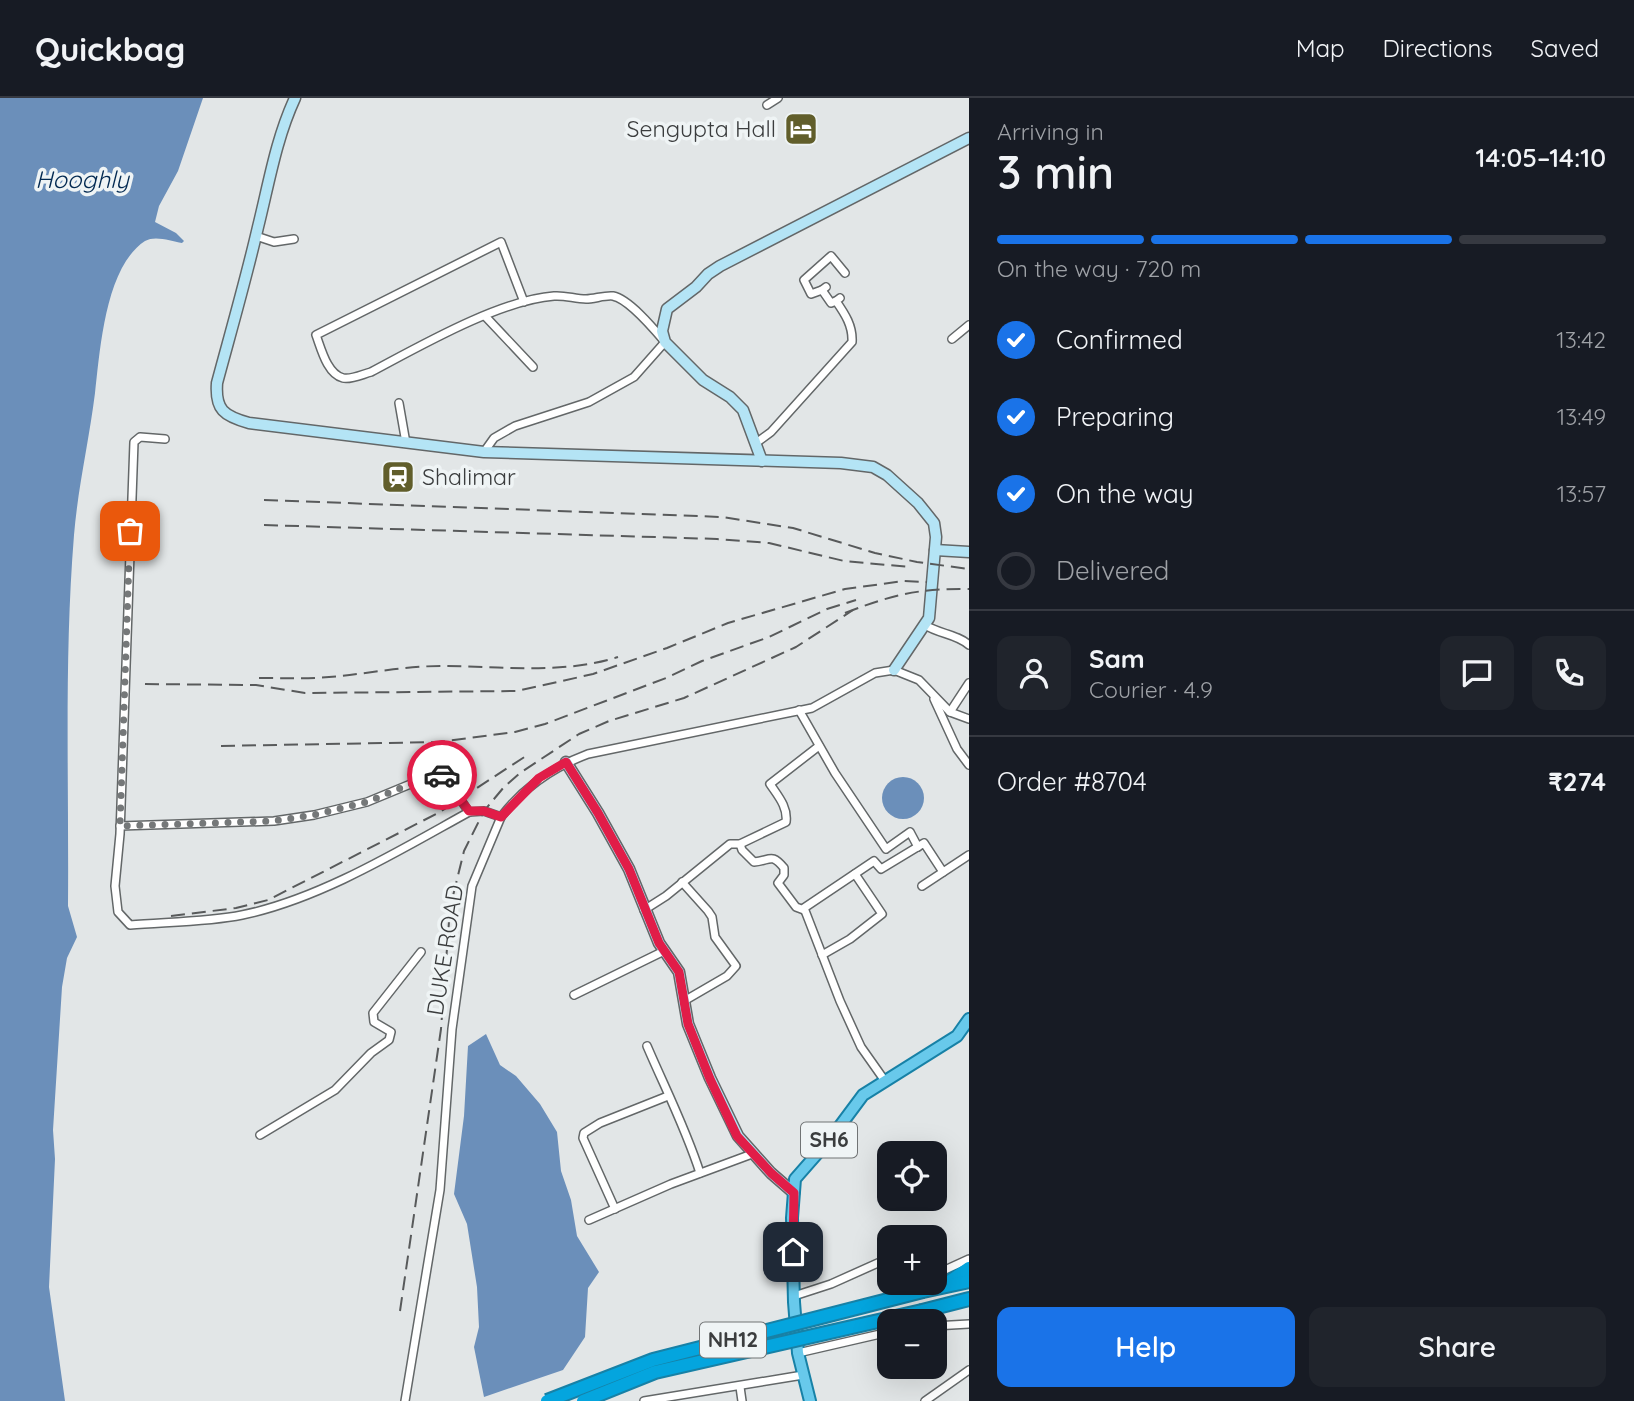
<!DOCTYPE html>
<meta charset="utf-8">
<style>
body{margin:0;font-family:Quicksand,sans-serif;background:#20242c;color:#f1f3f6;height:100vh;display:flex;flex-direction:column;font-size:26px;white-space:nowrap}
*{box-sizing:border-box;margin:0}
p{font-size:23px;color:#9ea1a6}
.icon{flex:none;width:38px;height:38px;fill:none;stroke:currentColor;stroke-width:2;stroke-linecap:round;stroke-linejoin:round}
.map{position:relative;flex:1;overflow:hidden}
.side{display:flex;flex-direction:column;background:#171b24;width:665px}
.side>*{flex:none}
.buttons{position:absolute;left:877px;top:1043px;display:grid;gap:14px}
.buttons a{display:grid;place-items:center;width:70px;height:70px;border-radius:14px;background:#171b24;box-shadow:0 7px 28px #0002;font-size:35px}
.pin{position:absolute;display:grid;place-items:center;width:60px;height:60px;color:#fff;margin:-30px;border-radius:14px;box-shadow:0 4px 10px #0006}
.courier{position:absolute;display:grid;place-items:center;width:70px;height:70px;margin:-35px;border:5px solid #e11d48;border-radius:50%;background:#fff;color:#222;box-shadow:0 2px 9px #0007}
.overview em{font-style:normal;font-weight:600}
.overview div{display:flex;flex-direction:column-reverse}
.overview{display:flex;align-items:center;justify-content:space-between;height:119px;padding:0 28px}
h1{font-size:46px;font-weight:600;line-height:52px}
.bar{display:grid;grid-template-columns:repeat(4,1fr);gap:10px 7px;align-content:center;height:84px;padding:0 28px}
.bar i{height:9px;border-radius:5px;background:#363941}
.bar .active{background:#1a73e8}
.bar p{grid-column:span 4}
.line{display:flex;align-items:center;gap:18px;padding:0 28px;border-top:2px solid #363941}
.line div{flex:1}
.round{display:grid;place-items:center;flex:none;width:74px;height:74px;border-radius:14px;background:#20242c}
ol{padding:0 28px;list-style:none}
li{display:flex;align-items:center;gap:21px;height:77px}
li p{margin-inline-start:auto}
li .icon{padding:7px;border-radius:50%;background:#1a73e8;color:#fff;stroke-width:4}
li:last-child{color:#9ea1a6}
li i{width:38px;height:38px;border:4px solid #363941;border-radius:50%}
.action{display:flex;gap:14px;margin-top:auto;padding:14px 28px}
.action a{flex:1;height:80px;border-radius:14px;background:#1a73e8;color:#fff;font-size:28px;font-weight:600;line-height:80px;text-align:center}
.action a+a{background:#20242c;color:#f1f3f6}
header{display:flex;align-items:center;gap:42px;box-sizing:border-box;height:98px;padding:0 35px;background:#171b24;border-bottom:2px solid #363941}
header strong{font-size:33px}
nav{display:flex;gap:38px;margin-inline-start:auto;font-size:24px}
main{display:flex;flex:1;min-height:0}
.map>svg:first-child{display:block}
.water{fill:#6b8fba}
.lines{fill:none;stroke-linecap:round;stroke-linejoin:round}
.street-casing{stroke:#636768;stroke-width:10}
.secondary-casing{stroke:#636768;stroke-width:13}
.primary-casing{stroke:#1781a6;stroke-width:14}
.highway-casing{stroke:#1781a6;stroke-width:16}
.street{stroke:#fff;stroke-width:7}
.secondary{stroke:#b4e4f5;stroke-width:10}
.primary{stroke:#68c9eb;stroke-width:10}
.highway{stroke:#04a5de;stroke-width:12}
.rail{stroke:#585a5b;stroke-width:2;stroke-dasharray:14 7;stroke-linecap:butt}
.highway-bridge-casing{stroke:#1781a6;stroke-width:16;stroke-linecap:butt}
.highway-bridge{stroke:#04a5de;stroke-width:12}
.done{stroke:#757879;stroke-width:7;stroke-dasharray:0 12.6}
.route{stroke:#e11d48;stroke-width:9}
.labels{text-anchor:middle;stroke-width:7;stroke-linejoin:round;paint-order:stroke}
.shield{fill:#eff4f5;stroke:#717475;stroke-width:2}
.shield-label{font-size:21px;font-weight:bold;fill:#3b3d3e}
.poi-label{font-size:23px;fill:#3b3d3e;stroke:#eff4f5;text-anchor:end}
.street-label{font-size:23px;fill:#3b3d3e;stroke:#eff4f5}
.water-label{font-size:24px;font-style:italic;fill:#022951;stroke:#eff4f5}
</style>
<header>
<strong>Quickbag</strong>
<nav><a>Map</a><a>Directions</a><a>Saved</a></nav>
</header>
<main>
<div class="map">
<svg width="969" height="1303" viewBox="0 0 969 1303">
<rect width="100%" height="100%" fill="#e2e6e7"/>
<g class="water">
<path d="M0,0h203l-25,73 -19,35 -4,16 21,11 8,8 -2,2c-11,-2 -27,-8 -37,-2 -40,26 -45,110 -50,152 -6,48 -17,94 -21,142 -10,123 -5,248 -6,371l9,31 -10,21 -5,29 -9,143 2,29 -6,128 16,114h-65z"/>
<circle cx="903" cy="700" r="21"/>
<path d="M486,936l14,31 16,11 24,28 17,28 4,39 10,29 6,36 22,36 -11,16 -3,49 -22,33 -79,27 -10,-50 5,-20 -2,-40 -10,-63 -13,-30 10,-78 4,-70z"/>
</g>
<g class="lines">
<defs>
<g id="street">
<path d="M767,7l11,-7"/>
<path d="M256,138l18,6 20,-3"/>
<path d="M826,189l-4,3 9,13 5,-2"/>
<path d="M822,192l-11,4 -7,-14 27,-24 14,17"/>
<path d="M485,218l48,51"/>
<path d="M952,241l17,-14"/>
<path d="M399,305l7,40"/>
<path d="M165,341l-25,-2 -6,5 -14,392 -5,52 3,26 12,13c35,-3 78,-3 112,-10 78,-16 158,-65 227,-103l15,-1 17,6"/>
<path d="M756,345l15,-11 81,-90c1,-16 -7,-28 -16,-41l4,-3"/>
<path d="M484,354l10,-14 21,-12 74,-24 45,-25 31,-35c-11,-13 -36,-43 -52,-46 -8,-1 -19,3 -27,3 -11,0 -21,-4 -32,-3 -54,4 -134,50 -183,76 -8,2 -20,8 -28,6 -16,-4 -22,-30 -27,-43l185,-93 23,60"/>
<path d="M925,527c14,9 32,9 44,20"/>
<path d="M934,601l23,50 12,16"/>
<path d="M799,612l36,63 51,76 24,-17 8,15"/>
<path d="M950,614l19,-29"/>
<path d="M120,728l154,-5 40,-6 53,-13 63,-26 13,-2 26,38"/>
<path d="M740,746l2,6 12,12c16,-1 17,-10 30,6v7l-6,8 18,24 8,3"/>
<path d="M682,784l26,29 4,6 3,20 21,29 -9,10 -43,25"/>
<path d="M922,788l47,-31"/>
<path d="M644,812l22,-14 64,-52h10l46,-22c2,-15 -8,-26 -16,-38l49,-38"/>
<path d="M822,857l28,-16 32,-25 -27,-40"/>
<path d="M574,897l90,-44"/>
<path d="M647,948c18,42 39,83 53,127"/>
<path d="M885,983l-24,-34 -21,-46 -36,-93 70,-47 7,8 43,-26 19,29"/>
<path d="M260,1037l75,-45 36,-37 18,-13 2,-8 -17,-10 -1,-9 48,-61"/>
<path d="M615,1111l-32,-71 1,-5 16,-10 68,-27"/>
<path d="M589,1122l82,-36 81,-30"/>
<path d="M934,1177l35,-16"/>
<path d="M794,1198l37,-12 58,-26"/>
<path d="M934,1228l35,-2"/>
<path d="M798,1255l91,-21"/>
<path d="M740,1289l2,14"/>
<path d="M405,1303l35,-211 12,-161 20,-143 29,-69c23,-30 52,-50 87,-63l224,-46 63,-35 19,-3 25,10 31,32 19,7"/>
<path d="M644,1303l159,-26"/>
<path d="M925,1303l44,-31"/>
</g>
<g id="secondary">
<path d="M295,0c-19,41 -26,85 -37,129 -12,52 -27,104 -41,156 -2,27 7,33 32,40l235,29 357,11 32,4 14,8 31,28 16,20 2,14 -7,81 -35,52"/>
<path d="M762,363l-19,-51 -13,-13 -27,-17 -38,-38 -3,-11 5,-22 29,-22 12,-13 12,-8 249,-128"/>
<path d="M935,452l34,2"/>
<path d="M566,664l32,51 31,56 30,74 20,29 9,52 22,54 28,58 33,37 23,20"/>
</g>
<path id="primary" d="M810,1303l-12,-48 -4,-51 -2,-84 3,-39 36,-41 32,-43 94,-59 12,-17"/>
<g id="highway">
<path d="M949,1184l20,-14"/>
<path d="M923,1193l46,-10"/>
<path d="M922,1213l47,-12"/>
</g>
</defs>
<use href="#street" class="street-casing"/>
<use href="#secondary" class="secondary-casing"/>
<use href="#primary" class="primary-casing"/>
<use href="#highway" class="highway-casing"/>
<use href="#street" class="street"/>
<use href="#secondary" class="secondary"/>
<use href="#primary" class="primary"/>
<use href="#highway" class="highway"/>
<g class="rail">
<path d="M264,402l458,17 71,11 82,25 42,9 52,7"/>
<path d="M264,427l453,14 52,4 75,18 66,6"/>
<path d="M845,515c46,-18 75,-25 124,-24"/>
<path d="M259,580c24,0 47,1 70,-1 38,-3 74,-11 112,-11 59,0 120,9 177,-9"/>
<path d="M145,586l111,1 49,8 212,-2 76,-17 74,-26 61,-25 117,-34 59,-8 23,1"/>
<path d="M221,648l218,-4 76,-10 30,-8 121,-46 36,-17 67,-24 58,-28 29,-9"/>
<path d="M171,818l65,-8 32,-8 172,-88 89,-58"/>
<path d="M400,1213l41,-282 9,-121 14,-57 20,-40 20,-24 16,-14 59,-39 30,-13 75,-23 112,-51 57,-37"/>
</g>
<defs>
<g id="highway-bridge">
<path d="M547,1303l106,-41 270,-69"/>
<path d="M583,1303l72,-29 267,-61"/>
</g>
</defs>
<use href="#highway-bridge" class="highway-bridge-casing"/>
<use href="#highway-bridge" class="highway-bridge"/>
</g>
<g class="lines">
<path class="done" d="M130,433l-10,295 154,-5 40,-6 53,-13 63,-26 12,-1"/>
<path class="route" d="M442,677l27,36h15l17,6 38,-39 27,-16 32,51 31,56 30,74 20,29 9,52 22,55 27,57 34,37 23,20 -1,59"/>
</g>
<defs>
<symbol id="hotel-square" viewBox="-11 -11 22 22"><rect x="-9" y="-9" width="18" height="18" rx="4" fill="#615e2b" stroke="#eff4f5"/><path d="M-6-4.5h1.5V1H6V5H4.5V3h-9V5H-6ZM-4 0a1.8 1.8 0 1 1 3.6 0ZM.5 0V-2.5h3Q6-2.5 6 0Z" fill="#fff"/></symbol>
<symbol id="station-square" viewBox="-11 -11 22 22"><rect x="-9" y="-9" width="18" height="18" rx="4" fill="#615e2b" stroke="#eff4f5"/><path d="M-3-6H3Q5-6 5-4V2Q5 4 3 4L4.5 6H3L1.5 4h-3L-3 6H-4.5L-3 4Q-5 4-5 2V-4Q-5-6-3-6ZM-3.5-4v3h7v-3ZM-3.5 1v1.5H-2V1ZM2 1v1.5H3.5V1Z" fill="#fff"/></symbol>
</defs>
<g fill-rule="evenodd">
<use href="#hotel-square" x="782" y="12" width="38" height="38"/>
<use href="#station-square" x="379" y="360" width="38" height="38"/>
</g>
<g class="labels">
<g class="shield">
<rect x="801" y="1024.5" width="56" height="35" rx="5"/>
<rect x="700" y="1224.5" width="66" height="35" rx="5"/>
</g>
<g class="shield-label">
<text x="829" y="1049">SH6</text>
<text x="733" y="1249">NH12</text>
</g>
<g class="poi-label">
<text x="776" y="39">Sengupta Hall</text>
<text x="422" y="387" text-anchor="start">Shalimar</text>
</g>
<g class="street-label">
<text transform="translate(445 852) rotate(-81)" y="8">DUKE ROAD</text>
</g>
<g class="water-label">
<text x="82" y="90">Hooghly</text>
</g>
</g>
</svg>
<div class="buttons">
<a><svg class="icon" aria-label="locate" viewBox="0 0 24 24"><circle cx="12" cy="12" r="6"/><path d="M12 2v4M12 18v4M2 12h4M18 12h4"/></svg></a>
<a>+</a>
<a>−</a>
</div>
<div class="pin" style="left:130px;top:433px;background:#ea580c"><svg class="icon" aria-label="bag" viewBox="0 0 24 24"><path d="M5 8h14l-1 12H6zM9 8a3 3 0 0 1 6 0"/></svg></div>
<div class="pin" style="left:793px;top:1154px;background:#1f2937"><svg class="icon" aria-label="home" viewBox="0 0 24 24"><path d="M3 11l9-7 9 7M6 9v11h12V9"/></svg></div>
<div class="courier" style="left:442px;top:677px"><svg class="icon" aria-label="car" viewBox="0 0 24 24"><path d="M5 17H2v-5l4-1 3-4h7l3 4 3 1v5h-3M9 17h6M6 11h13"/><circle cx="7" cy="17" r="2"/><circle cx="17" cy="17" r="2"/></svg></div>
</div>
<section class="side">
<div class="overview"><div><h1>3 min</h1><p>Arriving in</p></div><em>14:05–14:10</em></div>
<div class="bar"><i class="active"></i><i class="active"></i><i class="active"></i><i></i><p>On the way · 720 m</p></div>
<ol>
<li><svg class="icon" aria-label="check" viewBox="0 0 24 24"><path d="M5 12l5 5 9-10"/></svg>Confirmed<p>13:42</p></li>
<li><svg class="icon" aria-label="check" viewBox="0 0 24 24"><path d="M5 12l5 5 9-10"/></svg>Preparing<p>13:49</p></li>
<li><svg class="icon" aria-label="check" viewBox="0 0 24 24"><path d="M5 12l5 5 9-10"/></svg>On the way<p>13:57</p></li>
<li><i></i>Delivered</li>
</ol>
<div class="line" style="height:126px"><a class="round"><svg class="icon" aria-label="person" viewBox="0 0 24 24"><circle cx="12" cy="8" r="4"/><path d="M4 21q1-7 8-7t8 7"/></svg></a><div><b>Sam</b><p>Courier · 4.9</p></div><a class="round"><svg class="icon" aria-label="chat" viewBox="0 0 24 24"><path d="M4 5h16v11H9l-5 4z"/></svg></a><a class="round"><svg class="icon" aria-label="phone" viewBox="0 0 24 24"><path d="M5 4h4l2 5-3 2q2 4 5 5l2-3 5 2v4C11 20 4 13 5 4z"/></svg></a></div>
<div class="line" style="height:91px"><div>Order #8704</div><b>₹274</b></div>
<div class="action"><a>Help</a><a>Share</a></div>
</section>
</main>
